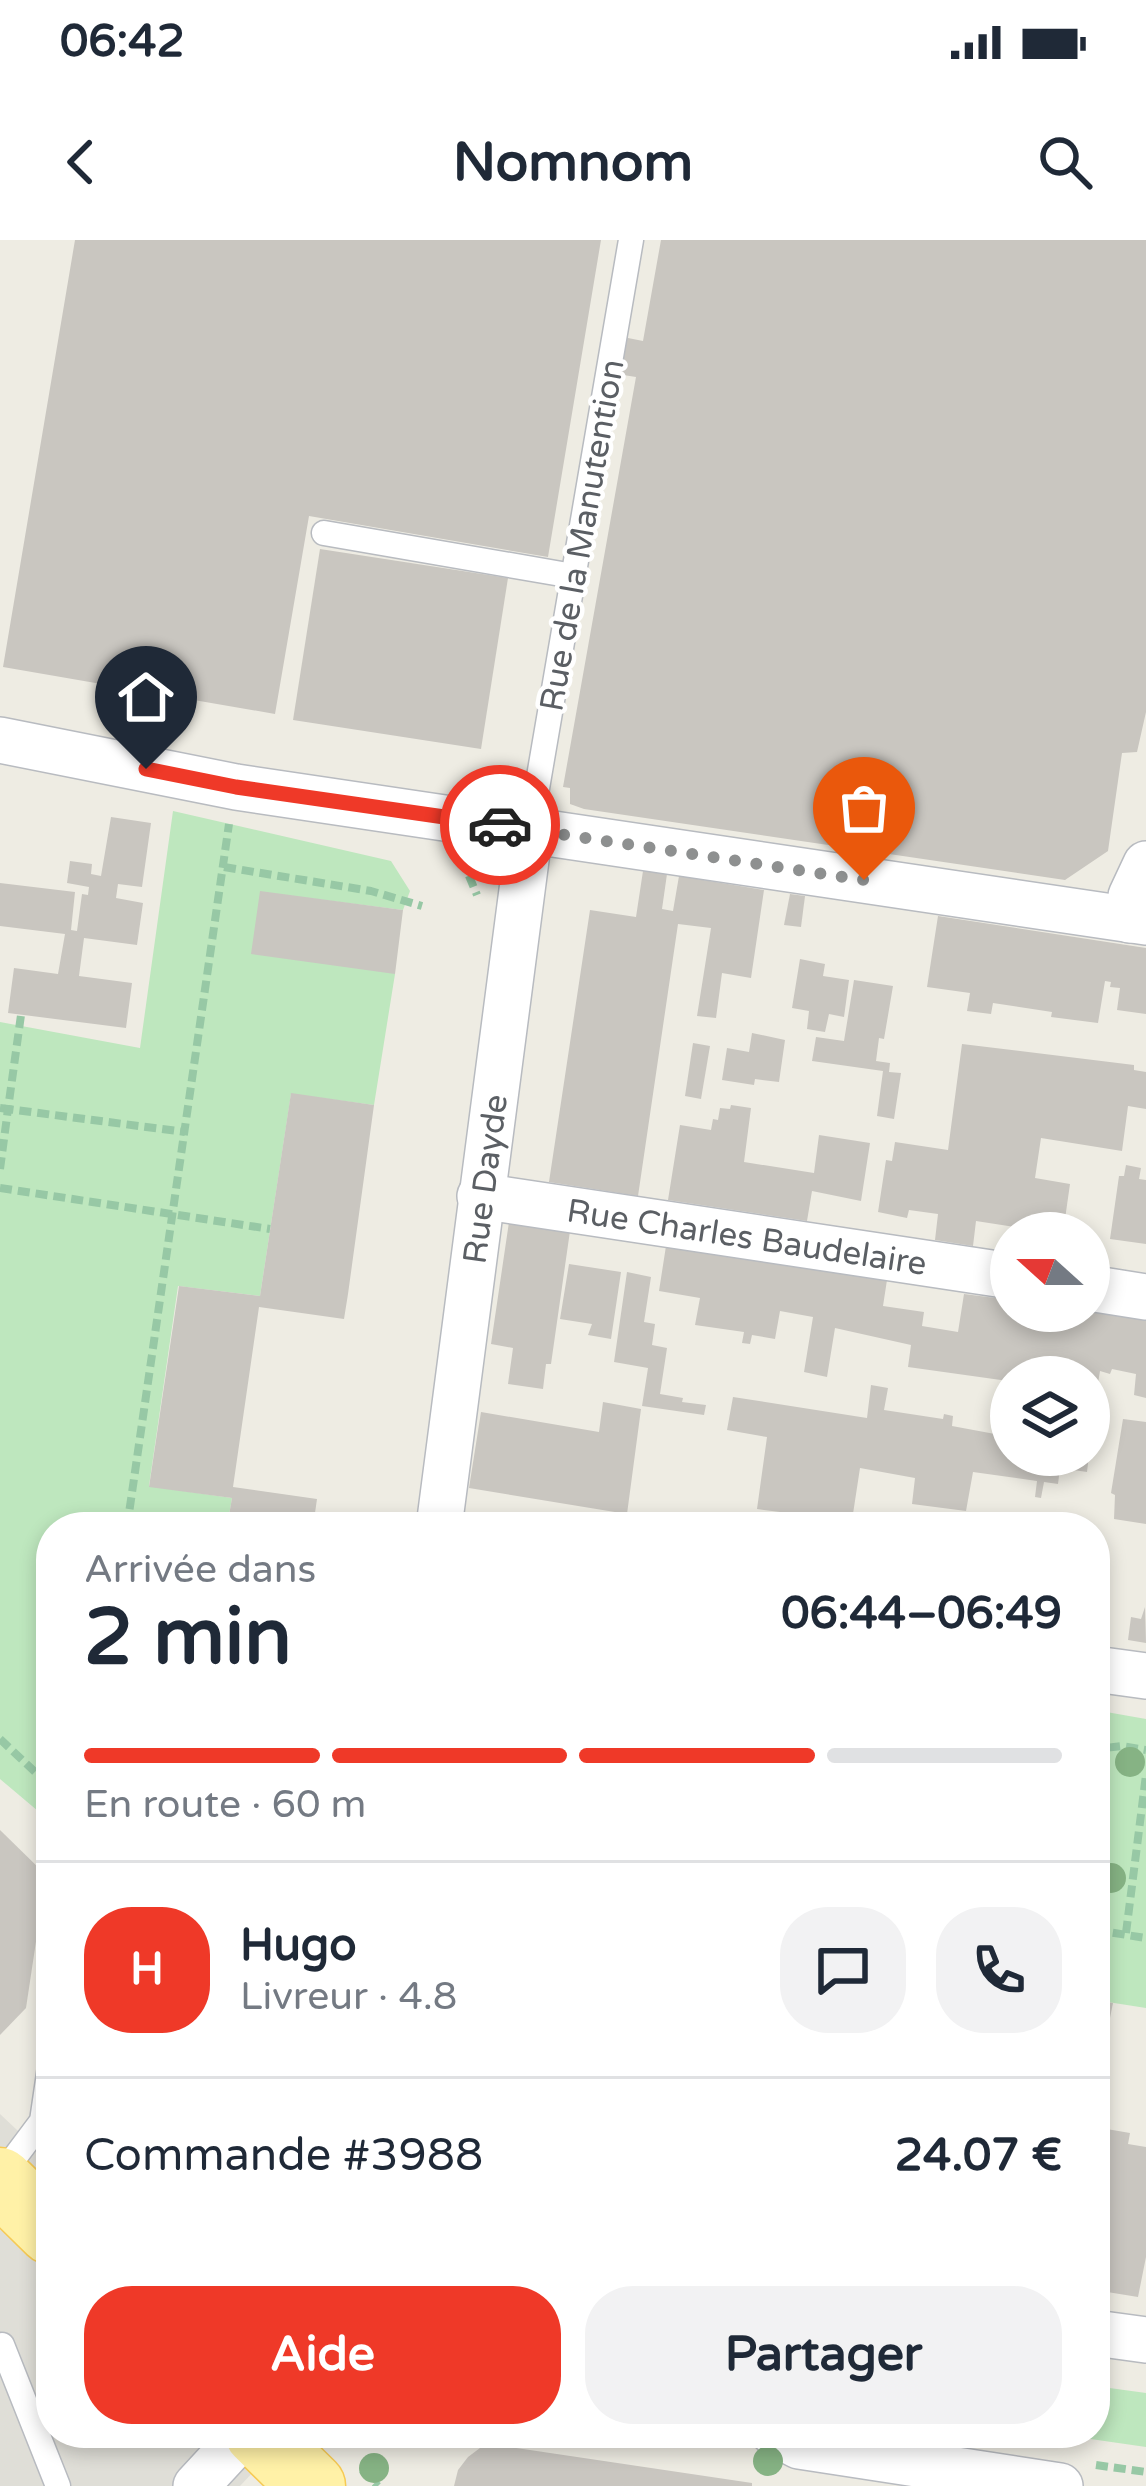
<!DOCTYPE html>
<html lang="fr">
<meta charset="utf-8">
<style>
body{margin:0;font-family:"Varela Round",sans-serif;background:#f2f2f3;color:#1f2937;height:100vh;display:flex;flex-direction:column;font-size:45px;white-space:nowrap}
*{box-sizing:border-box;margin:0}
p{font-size:39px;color:#747a83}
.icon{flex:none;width:66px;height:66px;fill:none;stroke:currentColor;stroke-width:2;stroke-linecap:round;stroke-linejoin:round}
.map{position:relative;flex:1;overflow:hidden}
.panel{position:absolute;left:36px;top:1272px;width:1074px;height:936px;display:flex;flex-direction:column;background:#fff;border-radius:48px;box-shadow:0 6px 18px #0003}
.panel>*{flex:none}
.needle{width:78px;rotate:291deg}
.buttons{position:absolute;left:990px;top:972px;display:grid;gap:24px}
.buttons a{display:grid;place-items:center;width:120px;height:120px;border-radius:50%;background:#fff;box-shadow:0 6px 18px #0003;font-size:60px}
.pin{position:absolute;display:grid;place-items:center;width:102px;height:102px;color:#fff;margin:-123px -51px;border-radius:50% 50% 50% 0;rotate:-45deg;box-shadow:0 0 12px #0007}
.pin .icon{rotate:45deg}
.courier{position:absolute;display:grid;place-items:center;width:120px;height:120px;margin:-60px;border:9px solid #ef3928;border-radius:50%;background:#fff;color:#222;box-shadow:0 3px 15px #0007}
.overview em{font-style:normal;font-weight:700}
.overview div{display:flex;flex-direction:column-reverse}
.overview{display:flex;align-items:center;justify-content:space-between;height:204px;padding:0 48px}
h1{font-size:78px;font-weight:700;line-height:90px}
.bar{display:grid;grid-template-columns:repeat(4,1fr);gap:18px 12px;align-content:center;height:144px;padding:0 48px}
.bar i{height:15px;border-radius:9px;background:#e0e1e3}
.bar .selected{background:#ef3928}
.bar p{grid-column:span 4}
.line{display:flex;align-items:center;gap:30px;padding:0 48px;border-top:3px solid #e0e1e3}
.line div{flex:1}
.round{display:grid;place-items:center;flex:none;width:126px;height:126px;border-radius:48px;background:#f2f2f3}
.primary-button{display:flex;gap:24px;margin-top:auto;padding:24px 48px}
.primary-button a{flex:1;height:138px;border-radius:48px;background:#ef3928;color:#fff;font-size:48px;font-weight:700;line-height:138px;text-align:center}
.primary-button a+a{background:#f2f2f3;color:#1f2937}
.status{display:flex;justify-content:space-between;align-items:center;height:84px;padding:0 60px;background:#fff;direction:ltr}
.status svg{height:33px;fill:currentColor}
header{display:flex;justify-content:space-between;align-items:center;height:156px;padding:0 48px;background:#fff;font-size:54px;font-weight:700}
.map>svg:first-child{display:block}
.industrial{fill:#dfded7}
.green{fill:#bee7be}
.building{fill:#c9c6c0}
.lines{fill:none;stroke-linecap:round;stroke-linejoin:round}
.lane-casing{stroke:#b8bbc0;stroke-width:27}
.street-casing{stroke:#b8bbc0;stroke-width:48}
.primary-casing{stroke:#f6ca54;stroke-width:69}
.path{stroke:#97c8a5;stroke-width:8;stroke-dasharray:12 6;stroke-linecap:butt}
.lane{stroke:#fff;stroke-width:24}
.street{stroke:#fff;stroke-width:45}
.primary{stroke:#fff1a7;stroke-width:66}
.tree{fill:#86b384}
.done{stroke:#8e9090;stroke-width:12;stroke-dasharray:0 21.6}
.route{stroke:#ef3928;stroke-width:15}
.labels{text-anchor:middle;stroke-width:9;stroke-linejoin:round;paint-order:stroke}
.street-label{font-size:33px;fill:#5b5f64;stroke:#fff}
</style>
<div class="status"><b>06:42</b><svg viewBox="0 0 49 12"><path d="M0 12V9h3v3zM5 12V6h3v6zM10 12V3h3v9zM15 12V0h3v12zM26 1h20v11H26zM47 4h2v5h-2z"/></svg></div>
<header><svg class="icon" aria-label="back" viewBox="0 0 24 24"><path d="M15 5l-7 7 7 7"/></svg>Nomnom<svg class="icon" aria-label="search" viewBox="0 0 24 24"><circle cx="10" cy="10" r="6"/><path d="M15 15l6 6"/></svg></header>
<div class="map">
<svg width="1146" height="2246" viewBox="0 0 1146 2246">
<rect width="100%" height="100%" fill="#eeece3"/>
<path class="industrial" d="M0,1874l51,48v271h239l-50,53h-240z"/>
<g class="green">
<path d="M173,571l218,50 19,30 -7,19 -143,-18 135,82 -21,131 -83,-11 -31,202 -82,-10 -29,200 83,12 -5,29h-176v295l-51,-43v-757l140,26z"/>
<path d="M1095,1470l51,9v289l-51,-8z"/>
<path d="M1095,2146l51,7v54l-97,-14h46z"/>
</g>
<g class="building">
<path d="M75,0h526l-53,317 -239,-41 -34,198 -272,-47z"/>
<path d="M661,0h485v472l-9,40 -15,1 -14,98 -43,29 -481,-71 -14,-5v-16l-7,-1 73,-410 -19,-3 6,-37 20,4z"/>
<path d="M320,309l188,29 -27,171 -188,-29z"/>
<path d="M111,577l40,6 -9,64 -24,-3 -2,14 27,5 -6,42 -53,-7 -5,38 53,7 -6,45 -118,-15 6,-45 44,6 7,-40 -65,-8v-43l75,9 -4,38 6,1 5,-37 6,1 1,-8 -22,-4 3,-22 22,3 -1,10 10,2z"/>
<path d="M643,631l24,3 -5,35 11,2 6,-35 85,14 -13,88 -29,-5 -6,45 -19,-2 14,-88 -33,-4 -40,272 -89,-14 41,-272 46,7z"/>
<path d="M260,651l143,19 -8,64 -144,-20z"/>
<path d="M790,654l15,2 -4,31 -17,-2z"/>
<path d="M938,676l208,32v66l-29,-4 3,-22 -10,-1 1,-5 -6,-1 -7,42 -47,-6 1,-5 -59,-9 -2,11 -24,-3 3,-18 -43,-6z"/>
<path d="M800,719l25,5 -2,12 26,4 -5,37 -15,-3 -4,18 -18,-3 2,-18 -17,-3z"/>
<path d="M854,740l39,6 -9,53 -5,-1 -3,23 14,2 -1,9 12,1 -7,46 -17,-3 6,-45 -71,-10 4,-24 28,4z"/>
<path d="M752,793l33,7 -6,42 -24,-3 -1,6 -32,-5 5,-32 22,4z"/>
<path d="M693,803l17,3 -9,53 -16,-3z"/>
<path d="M962,804l172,21v5l12,2v37l-18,-3 -6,45 -81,-13 -6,40 35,6 -7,49h-37l1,-4 -51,-8 -3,25 -38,-6 3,-26 -29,-4 -2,8 -29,-6 8,-52 6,1 3,-19 53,8z"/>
<path d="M291,853l83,12 -26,189 -4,25 -85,-12 -26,180 84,12 -4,28h-86l5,-29 -83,-11 30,-201 81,10z"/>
<path d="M731,865l20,3 -7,54 70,11 5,-38 51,8 -9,58 -49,-10 -5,30 -139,-21 12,-75 31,5 2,-11 5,1 2,-12 10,1z"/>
<path d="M1126,925l15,3 -2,11 7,1v64l-36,-5 9,-63h5z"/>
<path d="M509,982l61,9 -19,133h-5l-3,25 -35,-5 5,-36 -22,-4z"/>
<path d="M666,1006l221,34 -4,26 41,6 -2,14 36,6 6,-38 47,6v11h78l57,9v78l-12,-3 2,-21 -24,-5 -2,5 -10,-3 -2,12 -9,-1v-5l-80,-2 -1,6 -100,-14 3,-22 -76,-17 -8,49 -23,-5 9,-55 -33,-6 -5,28 -23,-4 -2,9 -8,-1 2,-11 -49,-7 5,-27 -41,-7z"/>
<path d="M569,1024l52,8 -10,67 -23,-4 4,-11 -32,-5z"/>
<path d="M627,1032l24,5 -7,45 11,2 -3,21 15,3 -7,46 23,4 -1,4 24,3 -2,10 -62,-9 6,-38 -34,-6z"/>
<path d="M871,1145l17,3 -4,22 59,9 1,-5 9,2 -1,10 59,11v18h78l-2,17 -27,-4 -2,16 -14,-2 -3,16 -6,-1 2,-16 -64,-9 -7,39 -54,-7 3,-26 -55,-10 -9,59h-65l2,-14 -31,-4 10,-72 -40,-7 6,-33 134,21z"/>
<path d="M603,1162l38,7 -14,105 -158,-26 12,-76 118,20z"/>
<path d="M1123,1179l23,3v102l-32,-5 1,-24 -4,-2z"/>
<path d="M1145,1367l1,36 -18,-3 3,-23 10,2z"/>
<path d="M0,1590l46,45 -20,133 -26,27z"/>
<path d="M1095,1760l18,3 -6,30 -12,-2z"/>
<path d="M1095,1887l35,6 -2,11 18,3v110l-8,40 -43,-7z"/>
<path d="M496,2205l256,38v3h-298l4,-16 10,-13 12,-9z"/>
</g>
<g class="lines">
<defs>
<g id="lane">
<path d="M324,293l249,43"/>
<path d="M530,589l101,-589"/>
<path d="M0,1937l42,-56 9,-61"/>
<path d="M2,2105l56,141"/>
</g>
<g id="street">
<path d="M0,500l236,47 910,135"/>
<path d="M1130,680l1,-24 15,-32"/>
<path id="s1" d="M480,956l531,80"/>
<path d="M1089,1048l57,9"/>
<path id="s2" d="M439,1287l91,-698"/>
<path d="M1095,1429l51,7"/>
<path d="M1095,2093l51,7"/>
<path d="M774,2193l25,13 261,40"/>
<path d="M196,2246l49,-53"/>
</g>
<g id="primary">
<path d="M0,1941l51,50"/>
<path d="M258,2193l54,53"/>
</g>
</defs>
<use href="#lane" class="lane-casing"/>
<use href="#street" class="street-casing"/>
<use href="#primary" class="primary-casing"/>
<g class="path">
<path d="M462,619l15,36"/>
<path d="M224,627l147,24 51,15"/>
<path d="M0,868l8,1 13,-94"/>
<path d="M0,929l8,-60 177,23"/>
<path d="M0,948l270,41"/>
<path d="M127,1287l102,-703"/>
<path d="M1095,1497l10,11 17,-2 24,4"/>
<path d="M0,1499l51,48"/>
<path d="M1095,1690l51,8"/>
<path d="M1126,1693l20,-158"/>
<path d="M699,2193l36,5"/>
<path d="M1096,2225l50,7"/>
<path d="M362,2230l16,16"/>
</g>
<use href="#lane" class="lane"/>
<use href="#street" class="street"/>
<use href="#primary" class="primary"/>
</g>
<g class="tree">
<circle cx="1130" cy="1522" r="15"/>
<circle cx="1111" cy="1638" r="15"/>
<circle cx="768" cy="2221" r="15"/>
<circle cx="374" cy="2228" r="15"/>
</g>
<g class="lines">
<path class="done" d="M500,585l364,55"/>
<path class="route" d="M146,529l90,18 264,38"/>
</g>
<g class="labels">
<g class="street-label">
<text transform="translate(581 295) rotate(-80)" y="12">Rue de la Manutention</text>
<text dy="12" stroke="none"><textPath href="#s2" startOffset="351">Rue Dayde</textPath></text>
<text dy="12" stroke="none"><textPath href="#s1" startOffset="270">Rue Charles Baudelaire</textPath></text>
</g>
</g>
</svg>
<div class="buttons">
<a><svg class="needle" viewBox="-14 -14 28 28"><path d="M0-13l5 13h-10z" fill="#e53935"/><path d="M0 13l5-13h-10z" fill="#747a83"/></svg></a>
<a><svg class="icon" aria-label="layers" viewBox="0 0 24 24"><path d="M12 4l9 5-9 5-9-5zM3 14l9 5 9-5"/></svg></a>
</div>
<div class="pin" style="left:864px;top:640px;background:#ea580c"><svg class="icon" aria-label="bag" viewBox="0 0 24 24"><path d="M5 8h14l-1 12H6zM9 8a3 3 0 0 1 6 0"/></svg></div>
<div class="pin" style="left:146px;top:529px;background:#1f2937"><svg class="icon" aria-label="home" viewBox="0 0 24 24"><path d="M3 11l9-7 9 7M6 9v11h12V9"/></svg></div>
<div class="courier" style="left:500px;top:585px"><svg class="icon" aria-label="car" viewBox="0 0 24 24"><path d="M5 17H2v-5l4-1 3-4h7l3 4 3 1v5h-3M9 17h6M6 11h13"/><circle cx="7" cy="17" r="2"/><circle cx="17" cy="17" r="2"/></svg></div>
<section class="panel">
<div class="overview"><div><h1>2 min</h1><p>Arrivée dans</p></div><em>06:44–06:49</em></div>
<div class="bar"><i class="selected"></i><i class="selected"></i><i class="selected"></i><i></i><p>En route · 60 m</p></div>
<div class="line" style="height:216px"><b class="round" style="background:#ef3928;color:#fff">H</b><div><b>Hugo</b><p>Livreur · 4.8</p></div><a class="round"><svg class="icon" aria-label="chat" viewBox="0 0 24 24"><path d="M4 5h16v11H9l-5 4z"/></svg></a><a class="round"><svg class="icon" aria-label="phone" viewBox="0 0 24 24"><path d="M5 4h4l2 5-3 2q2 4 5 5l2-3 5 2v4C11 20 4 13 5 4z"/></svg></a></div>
<div class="line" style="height:156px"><div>Commande #3988</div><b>24.07 €</b></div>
<div class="primary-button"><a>Aide</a><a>Partager</a></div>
</section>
</div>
